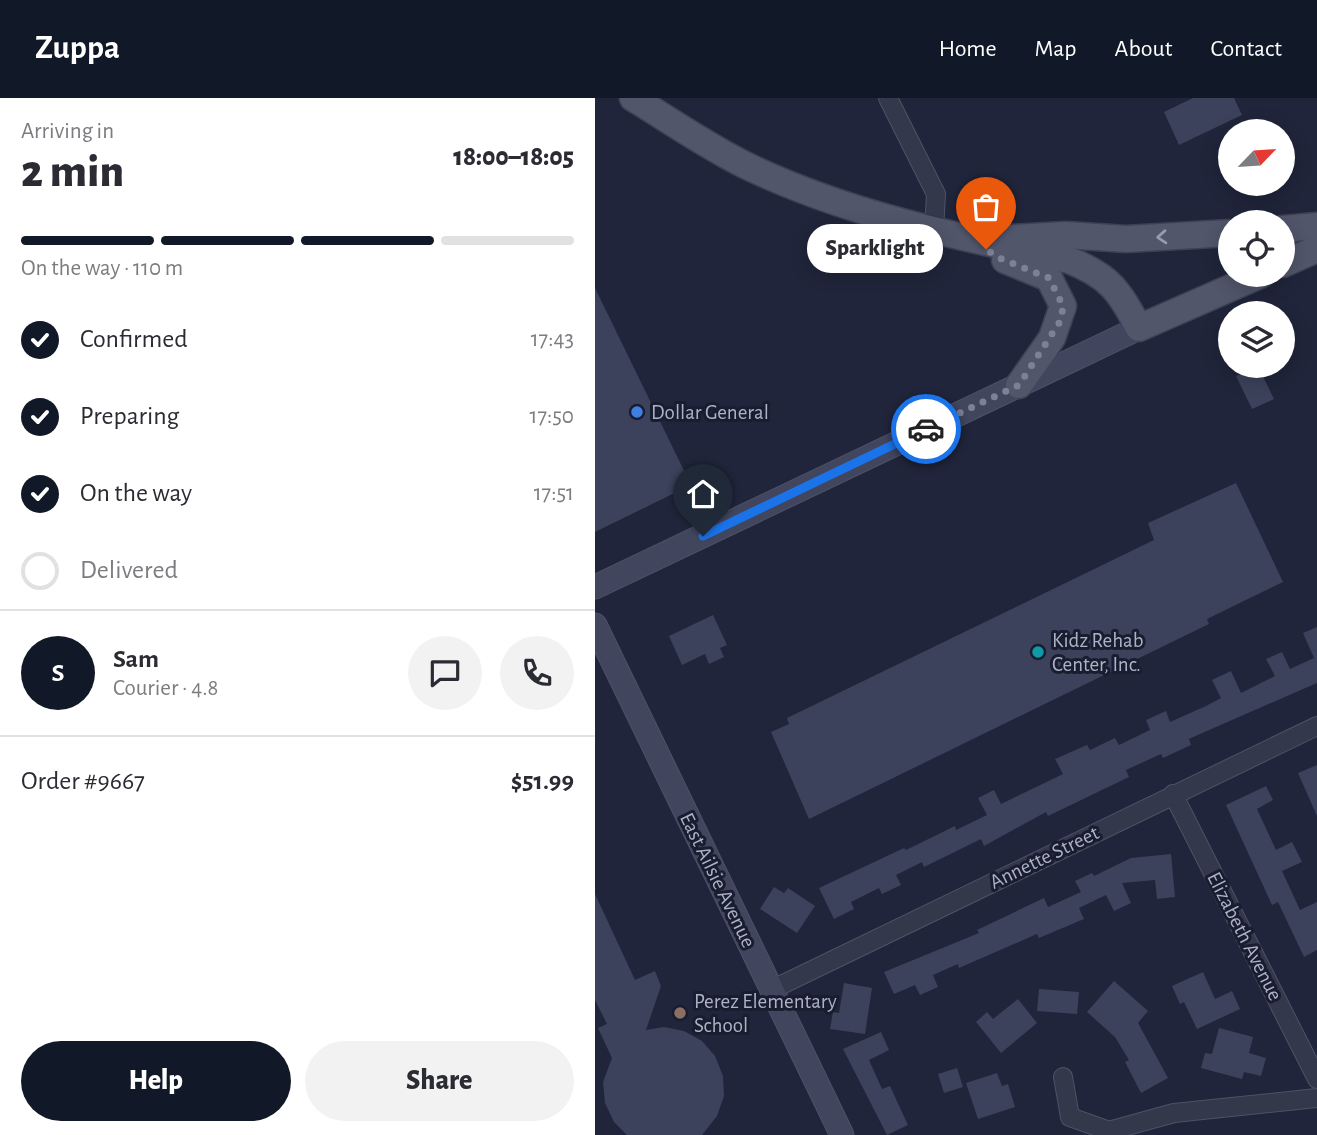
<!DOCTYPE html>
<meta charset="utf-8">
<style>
body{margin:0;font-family:"Alegreya Sans",sans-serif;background:#f2f2f3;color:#2b2b33;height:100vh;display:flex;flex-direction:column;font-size:26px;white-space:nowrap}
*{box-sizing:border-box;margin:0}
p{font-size:23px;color:#7c7c81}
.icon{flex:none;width:38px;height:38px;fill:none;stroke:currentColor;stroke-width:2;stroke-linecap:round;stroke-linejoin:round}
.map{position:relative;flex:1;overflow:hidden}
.drawer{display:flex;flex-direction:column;background:#fff;width:595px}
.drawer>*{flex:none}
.needle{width:46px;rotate:65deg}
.buttons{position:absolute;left:623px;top:21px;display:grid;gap:14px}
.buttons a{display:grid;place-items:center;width:77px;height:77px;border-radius:50%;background:#fff;box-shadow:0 4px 18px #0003;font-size:35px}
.pin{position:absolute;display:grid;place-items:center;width:60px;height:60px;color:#fff;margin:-72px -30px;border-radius:50% 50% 50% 0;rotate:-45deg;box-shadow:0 0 7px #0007}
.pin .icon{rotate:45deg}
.courier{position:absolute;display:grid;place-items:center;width:70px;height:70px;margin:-35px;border:5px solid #1a73e8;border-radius:50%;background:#fff;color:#222;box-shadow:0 2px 9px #0007}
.bubble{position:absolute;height:49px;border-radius:24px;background:#fff;box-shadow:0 4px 18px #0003;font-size:23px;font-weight:800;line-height:49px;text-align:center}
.overview em{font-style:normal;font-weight:800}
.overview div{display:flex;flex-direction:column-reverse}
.overview{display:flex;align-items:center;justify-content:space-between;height:119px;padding:0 21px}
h1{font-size:46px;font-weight:800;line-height:52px}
.bar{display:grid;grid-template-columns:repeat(4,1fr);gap:10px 7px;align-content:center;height:84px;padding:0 21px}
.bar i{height:9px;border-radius:5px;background:#e1e1e2}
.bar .selected{background:#111827}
.bar p{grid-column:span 4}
.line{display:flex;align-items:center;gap:18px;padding:0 21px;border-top:2px solid #e1e1e2}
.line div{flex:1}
.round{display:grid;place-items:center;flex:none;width:74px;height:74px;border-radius:37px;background:#f2f2f3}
ol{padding:0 21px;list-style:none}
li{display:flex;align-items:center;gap:21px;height:77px}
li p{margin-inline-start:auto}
li .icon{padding:7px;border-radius:50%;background:#111827;color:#fff;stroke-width:4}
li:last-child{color:#7c7c81}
li i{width:38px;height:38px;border:4px solid #e1e1e2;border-radius:50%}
.action{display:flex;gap:14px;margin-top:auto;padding:14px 21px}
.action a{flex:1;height:80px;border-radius:42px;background:#111827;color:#fff;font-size:28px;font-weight:800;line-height:80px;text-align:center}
.action a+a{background:#f2f2f3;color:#2b2b33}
header{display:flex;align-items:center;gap:42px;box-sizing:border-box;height:98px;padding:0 35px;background:#111827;color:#fff}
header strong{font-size:33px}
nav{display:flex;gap:38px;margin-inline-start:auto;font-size:24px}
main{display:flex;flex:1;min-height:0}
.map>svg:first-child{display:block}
.building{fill:#3c425b}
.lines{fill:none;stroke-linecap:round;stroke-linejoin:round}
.street-casing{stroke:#4e5266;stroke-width:20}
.secondary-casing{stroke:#4e5266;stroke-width:25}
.primary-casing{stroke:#3d4154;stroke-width:29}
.street{stroke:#34384b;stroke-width:18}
.secondary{stroke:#41455e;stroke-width:23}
.primary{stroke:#51566b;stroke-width:26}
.oneway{stroke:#979bb0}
.done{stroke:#7c8196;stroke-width:7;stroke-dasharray:0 12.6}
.route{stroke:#1a73e8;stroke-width:9}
.shop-dot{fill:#3f7fe0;stroke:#191d30;stroke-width:2.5}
.culture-dot{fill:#0f9aa8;stroke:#191d30;stroke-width:2.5}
.education-dot{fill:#8d6e63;stroke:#191d30;stroke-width:2.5}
.labels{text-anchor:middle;stroke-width:6;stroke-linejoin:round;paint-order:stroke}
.poi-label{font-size:21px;fill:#aeb2c7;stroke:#191d30;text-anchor:start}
.street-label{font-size:21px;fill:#aeb2c7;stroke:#191d30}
</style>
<header>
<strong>Zuppa</strong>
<nav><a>Home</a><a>Map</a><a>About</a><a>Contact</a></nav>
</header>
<main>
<section class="drawer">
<div class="overview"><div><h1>2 min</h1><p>Arriving in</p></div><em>18:00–18:05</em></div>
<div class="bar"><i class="selected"></i><i class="selected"></i><i class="selected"></i><i></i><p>On the way · 110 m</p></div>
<ol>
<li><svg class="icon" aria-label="check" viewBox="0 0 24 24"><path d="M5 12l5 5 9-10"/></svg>Confirmed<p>17:43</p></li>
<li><svg class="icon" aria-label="check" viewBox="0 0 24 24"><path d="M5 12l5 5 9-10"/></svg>Preparing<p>17:50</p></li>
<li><svg class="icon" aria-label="check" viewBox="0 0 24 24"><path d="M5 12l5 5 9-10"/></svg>On the way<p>17:51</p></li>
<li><i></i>Delivered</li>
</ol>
<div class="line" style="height:126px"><b class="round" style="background:#111827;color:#fff">S</b><div><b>Sam</b><p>Courier · 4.8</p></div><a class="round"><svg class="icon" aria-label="chat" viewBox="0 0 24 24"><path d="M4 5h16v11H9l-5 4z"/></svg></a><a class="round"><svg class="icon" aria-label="phone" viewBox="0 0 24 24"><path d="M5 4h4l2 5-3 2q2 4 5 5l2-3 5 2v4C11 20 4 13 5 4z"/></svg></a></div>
<div class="line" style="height:91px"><div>Order #9667</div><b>$51.99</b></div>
<div class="action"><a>Help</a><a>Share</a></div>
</section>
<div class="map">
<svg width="722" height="1037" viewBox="0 0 722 1037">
<rect width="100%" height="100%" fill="#20253b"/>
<g class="building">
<path d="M598,0h41l8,17 -63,30 -15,-33z"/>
<path d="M0,190l96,197 -96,47z"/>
<path d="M663,268l16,33 -22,10 -16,-33z"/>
<path d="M641,385l47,99 -76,37 2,5 -400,195 -38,-87 18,-8 -2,-6 367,-178 -6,-17z"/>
<path d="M118,517l14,30 -7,3 4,9 -15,7 -4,-10 -23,11 -13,-29z"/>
<path d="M722,529v56l-117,51 -11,5 2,6 -28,13 -2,-4 -35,16 3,7 -81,39 -2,-4 -62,34 -3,-7 -57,28 -2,-5 -26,13 5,10 -19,9 -3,-6 -28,14 3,7 -20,10 -15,-31 85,-40 2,2 49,-24 1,4 31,-15 -9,-17 16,-8 7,14 62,-30 -8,-15 32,-14 3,5 25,-12 4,7 31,-15 -4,-10 20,-9 4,11 36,-16 15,-8 -9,-18 19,-9 10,22 34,-17 -9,-17 16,-7 8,17 24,-11 -11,-25z"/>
<path d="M722,667v51l-19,-43z"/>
<path d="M671,688l7,14 -16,9 19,41 16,-8 10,20 -20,9 18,39 17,-8v48l-13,7 -26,-55 -6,3 -46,-100z"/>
<path d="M576,756l4,43 -18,2 -2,-19 -33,3 9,20 -17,8 -8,-16 -27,13 5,11 -45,19 -2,-4 -78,34 -1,-4 -25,11 5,12 -18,8 -5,-10 -21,9 -10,-22 95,-39 -2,-3 67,-32 4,9 33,-15 -6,-11 17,-8 2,3 37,-18z"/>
<path d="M179,789l10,6 4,-5 27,18 -18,27 -37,-24z"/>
<path d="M0,796l40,86 20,-9 6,15 -15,44 18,-3 20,4 18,10 13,15 8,20 1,20 -7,20 -15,19h-75l-13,-13 -9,-19 -2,-21 9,-24 -14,-30 9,-4 -12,-24z"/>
<path d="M608,874l12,27 17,-8 8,18 -43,20 -13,-27 -4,2 -8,-18z"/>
<path d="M519,883l34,30 -10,12 30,55 -27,15 -16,-31 4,-2 -14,-23 -28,-25z"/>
<path d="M249,885l28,5 -7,46 -35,-5 3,-17 6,1z"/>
<path d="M444,891l40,3 -2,22 -40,-3z"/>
<path d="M423,901l19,24 -36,30 -25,-31 11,-10 6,7z"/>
<path d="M624,930l34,9 -4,16 17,5 -5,18 -17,-4 -2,7 -41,-11 4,-15 7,1z"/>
<path d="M286,934l8,18 -20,10 13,29 8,-3 18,39 -21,10 -44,-86z"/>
<path d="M362,970l6,19 -19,6 -6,-19z"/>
<path d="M402,975l5,13 6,-2 7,23 -37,12 -12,-36z"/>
</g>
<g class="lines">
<defs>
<g id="street">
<path d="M293,0l48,96 -2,36"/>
<path d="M578,696l144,285"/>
<path d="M176,892l546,-264"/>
<path d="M468,979l7,40 39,14 65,-18 143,-15"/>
</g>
<g id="secondary">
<path d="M0,489l544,-259"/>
<path d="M0,527l247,510"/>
</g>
<g id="primary">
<path d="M38,0c36,22 72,47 110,66 102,50 215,73 326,96 42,17 49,30 70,68l121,-53"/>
<path d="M688,131l34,-3"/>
<path d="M416,140l55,-3 60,4 104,-6"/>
<path d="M410,162l44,18 14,28 -11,32 -33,47"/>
<path d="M688,166l34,-15"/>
</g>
</defs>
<use href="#street" class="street-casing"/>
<use href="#secondary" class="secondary-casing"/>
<use href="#primary" class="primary-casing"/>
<use href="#street" class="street"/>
<use href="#secondary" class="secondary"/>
<use href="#primary" class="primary"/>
</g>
<defs><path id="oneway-chevron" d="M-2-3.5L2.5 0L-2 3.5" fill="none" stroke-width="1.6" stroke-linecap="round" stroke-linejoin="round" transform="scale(1.75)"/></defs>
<use class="oneway" href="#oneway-chevron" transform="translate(567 139) rotate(176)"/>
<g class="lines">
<path class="done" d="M331,331l93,-44 42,-65 2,-14 -14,-28 -52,-21 -11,-8"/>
<path class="route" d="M108,438l223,-107"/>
</g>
<circle class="shop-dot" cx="42" cy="314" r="7"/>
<circle class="culture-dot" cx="443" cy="554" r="7"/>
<circle class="education-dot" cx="85" cy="915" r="7"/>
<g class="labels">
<g class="poi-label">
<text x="56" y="321">Dollar General</text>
<text x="457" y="549">Kidz Rehab<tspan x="457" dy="24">Center, Inc.</tspan></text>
<text x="99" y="910">Perez Elementary<tspan x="99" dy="24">School</tspan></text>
</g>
<g class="street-label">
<text transform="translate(449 759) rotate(-26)" y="7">Annette Street</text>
<text transform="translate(123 782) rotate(64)" y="7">East Ailsie Avenue</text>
<text transform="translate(650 838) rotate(63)" y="7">Elizabeth Avenue</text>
</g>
</g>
</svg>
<div class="buttons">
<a><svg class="needle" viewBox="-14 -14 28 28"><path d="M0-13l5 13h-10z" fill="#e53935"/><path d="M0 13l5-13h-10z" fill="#7c7c81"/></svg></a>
<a><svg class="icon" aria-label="locate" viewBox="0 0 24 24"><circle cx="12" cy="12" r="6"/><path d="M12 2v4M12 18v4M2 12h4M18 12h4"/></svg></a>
<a><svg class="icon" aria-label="layers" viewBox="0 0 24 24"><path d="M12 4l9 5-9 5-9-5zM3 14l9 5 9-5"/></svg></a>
</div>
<div class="pin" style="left:391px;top:151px;background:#ea580c"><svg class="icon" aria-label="bag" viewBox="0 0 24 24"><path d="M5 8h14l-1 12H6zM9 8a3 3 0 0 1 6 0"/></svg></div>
<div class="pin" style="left:108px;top:438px;background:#1f2937"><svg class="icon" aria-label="home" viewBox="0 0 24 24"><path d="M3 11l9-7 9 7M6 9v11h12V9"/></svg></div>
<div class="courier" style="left:331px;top:331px"><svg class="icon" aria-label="car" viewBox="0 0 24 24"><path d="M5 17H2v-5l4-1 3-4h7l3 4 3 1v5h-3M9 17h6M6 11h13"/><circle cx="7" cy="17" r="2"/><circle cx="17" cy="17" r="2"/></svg></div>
<div class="bubble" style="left:212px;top:126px;width:136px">Sparklight</div>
</div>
</main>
